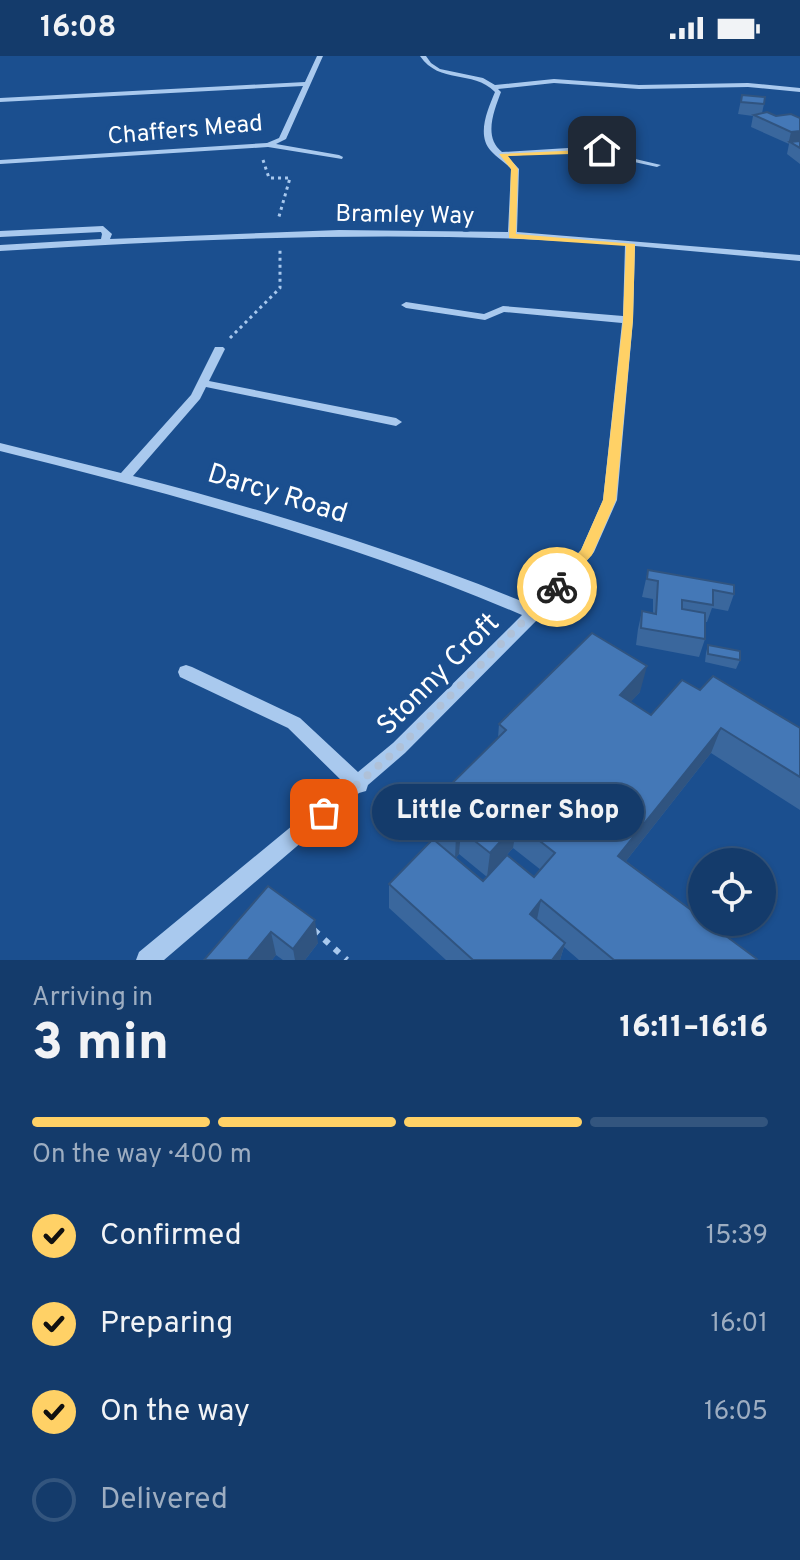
<!DOCTYPE html>
<meta charset="utf-8">
<style>
body{margin:0;font-family:Overpass,sans-serif;background:#1d4271;color:#f1f3f6;height:100vh;display:flex;flex-direction:column;font-size:30px;white-space:nowrap}
*{box-sizing:border-box;margin:0}
p{font-size:26px;color:#9dadc1}
.icon{flex:none;width:44px;height:44px;fill:none;stroke:currentColor;stroke-width:2;stroke-linecap:round;stroke-linejoin:round}
.map{position:relative;height:904px;overflow:hidden}
.sheet{display:flex;flex-direction:column;background:#143b6b;flex:1}
.sheet>*{flex:none}
.buttons{position:absolute;left:688px;top:792px;display:grid;gap:16px}
.buttons a{display:grid;place-items:center;width:88px;height:88px;border-radius:50%;background:#143b6b;box-shadow:0 2px 6px #0004,0 0 0 2px #33557e;font-size:40px}
.pin{position:absolute;display:grid;place-items:center;width:68px;height:68px;color:#fff;margin:-34px;border-radius:16px;box-shadow:0 4px 12px #0006}
.courier{position:absolute;display:grid;place-items:center;width:80px;height:80px;margin:-40px;border:6px solid #ffd166;border-radius:50%;background:#fff;color:#222;box-shadow:0 2px 10px #0007}
.bubble{position:absolute;height:56px;border-radius:28px;background:#143b6b;box-shadow:0 2px 6px #0004,0 0 0 2px #33557e;font-size:26px;font-weight:800;line-height:56px;text-align:center}
.summary em{font-style:normal;font-weight:800}
.summary div{display:flex;flex-direction:column-reverse}
.summary{display:flex;align-items:center;justify-content:space-between;height:136px;padding:0 32px}
h1{font-size:52px;font-weight:800;line-height:60px}
.bar{display:grid;grid-template-columns:repeat(4,1fr);gap:12px 8px;align-content:center;height:96px;padding:0 32px}
.bar i{height:10px;border-radius:6px;background:#33557e}
.bar .on{background:#ffd166}
.bar p{grid-column:span 4}
ol{padding:0 32px;list-style:none}
li{display:flex;align-items:center;gap:24px;height:88px}
li p{margin-inline-start:auto}
li .icon{padding:8px;border-radius:50%;background:#ffd166;color:#111;stroke-width:4}
li:last-child{color:#9dadc1}
li i{width:44px;height:44px;border:4px solid #33557e;border-radius:50%}
.status{display:flex;justify-content:space-between;align-items:center;height:56px;padding:0 40px;background:#143b6b;direction:ltr}
.status svg{height:22px;fill:currentColor}
.map>svg:first-child{display:block}
.lines{fill:none;stroke-linecap:round;stroke-linejoin:round}
.path-far1{stroke:#a9c9ee;stroke-width:3;stroke-dasharray:3 4;stroke-linecap:butt}
.path{stroke:#a9c9ee;stroke-width:6;stroke-dasharray:6 8;stroke-linecap:butt}
.minor{fill:#a9c9ee;fill-rule:evenodd}
.wall{fill:#3a679d;fill-rule:evenodd}
.shaded-wall{fill:#305480}
.building{fill:#4478b7;stroke:#305480;stroke-width:2}
.route{fill:#ffd166}
.done{stroke:#afc1d8;stroke-width:8;stroke-dasharray:0 14.4}
.labels{text-anchor:middle;stroke-width:8;stroke-linejoin:round;paint-order:stroke}
.far-street-label{font-size:24px;fill:#fff;stroke:#1b4f8f}
.street-label{font-size:28px;fill:#fff;stroke:#1b4f8f}
</style>
<div class="status"><b>16:08</b><svg viewBox="0 0 49 12"><path d="M0 12V9h3v3zM5 12V6h3v6zM10 12V3h3v9zM15 12V0h3v12zM26 1h20v11H26zM47 4h2v5h-2z"/></svg></div>
<div class="map">
<svg width="800" height="904" viewBox="0 0 800 904">
<rect width="100%" height="100%" fill="#1b4f8f"/>
<g class="lines">
<g class="path-far1">
<path d="M263,104l6,18h21l-12,42"/>
<path d="M230,282l50,-50v-40"/>
</g>
<path class="path" d="M314,874l33,30"/>
<g class="minor">
<path d="M317,0h6l-37,83 -10,5 63,11 4,2 -1,2 -74,-12 -268,17v-4l267,-17 12,-5 24,-52 -303,16v-4l305,-16z"/>
<path d="M420,0h6l5,7 9,6 43,9 12,7 59,-6 85,6 109,-2 52,5v4l-52,-5 -109,2 -85,-6 -56,6 3,3c-7,19 -18,45 1,60l82,-5 77,18 -4,2 -73,-16 -77,5 12,13 -2,63 283,23v6l-165,-15 -2,74 -16,180 -23,52 -54,65 -135,136 -37,32 -2,6 -7,2 -195,167h-28l3,-8 205,-169 -56,-55 -108,-51 -2,-5 2,-5 6,-2 6,2 108,51 58,54 35,-29 129,-128c-169,-72 -344,-120 -522,-164v-8l121,30 70,-78 24,-48h8l2,2 -16,32 187,37 6,4 -6,4 -190,-39 -6,12 -67,77c136,35 269,76 398,129l50,-55 22,-50 19,-177 -118,-11 -19,8 -79,-12 -5,-3 5,-3 78,12 19,-8 120,10 2,-71c-208,-16 -416,-7 -625,6v-6l101,-6 1,-5 -1,-2 -101,5v-6l103,-5 9,8 -2,5 229,-9 169,2 3,-63c-6,-7 -14,-11 -20,-18 -15,-16 -3,-42 4,-59 -23,-23 -55,-7 -75,-36z"/>
</g>
</g>
<g class="wall">
<path d="M742,39l22,9 -2,9 14,3 24,2v46l-13,-10 2,-10 -38,-17 2,-11 -15,-2z"/>
<path d="M648,514l86,24 -6,17 -16,-3 -5,14h-2v17l-6,18 -63,-12 2,-16 4,-18 11,2v-14l-11,-2z"/>
<path d="M708,589l32,15 -4,9 -31,-7 1,-9z"/>
<path d="M700,634l100,38v82l-89,-57 -85,108 130,99h-177l-15,-13 -4,13h-114l-57,-52v-24l43,-44 -7,-6 1,-25 72,-71 1,-14 141,-32 -10,10 21,13zM513,792l28,22 -7,7 -45,-2zM459,798l28,23 -4,4 -27,-23z"/>
<path d="M268,830l50,57 -13,17h-22l-7,-5 -4,5z"/>
</g>
<g class="shaded-wall">
<path d="M800,75v11h-10l-2,3 3,-13z"/>
<path d="M647,610l-7,26 -27,29 7,-26z"/>
<path d="M721,672l-10,25 -100,127 7,-24z"/>
<path d="M517,767l-4,25 -26,29 3,-24z"/>
<path d="M461,774l-2,24 -4,5 1,-24z"/>
<path d="M541,844l-5,24 -6,-10z"/>
<path d="M315,864l3,23 -13,17h-10l-2,-11z"/>
<path d="M271,876l5,23 -4,5h-24z"/>
<path d="M565,887l-5,17h-8z"/>
</g>
<g class="building">
<path d="M742,39l23,2 -1,7 -23,-2z"/>
<path d="M767,56l9,4 15,-2 9,4v13l-9,1 -37,-17z"/>
<path d="M800,85v7l-10,-6z"/>
<path d="M648,514l86,15v9l-21,-4v15l-31,-5v9l23,4v26l-64,-11 1,-17 14,3 2,-33 -11,-2z"/>
<path d="M592,577l55,33 -27,29 31,20 31,-35 18,10 13,-14 87,52v49l-79,-49 -103,128 84,62v4h5l50,37 -1,1h-142l-73,-60 -11,14 35,29 -13,17h-79l-84,-76 44,-45 50,42 24,-26 27,22 21,-24 -38,-30 -27,30 -29,-23 -5,5 -30,-26 80,-79 -7,-6z"/>
<path d="M708,589l32,6v9l-32,-6z"/>
<path d="M268,830l47,34 -22,29 -22,-17 -23,28h-44z"/>
</g>
<path class="route" d="M605,93l-3,4 -94,3 10,13 -2,65 119,10 -2,76 -17,180 -24,55 -35,37 -7,-5 31,-37 22,-50 20,-180 3,-74 -117,-8 2,-69 -12,-15z"/>
<g class="lines">
<path class="done" d="M324,757l75,-65 158,-161"/>
</g>
<g class="labels">
<g class="far-street-label">
<text transform="translate(185 73) rotate(-5)" y="8">Chaffers Mead</text>
<text transform="translate(405 158) rotate(1)" y="8">Bramley Way</text>
</g>
<g class="street-label">
<text transform="translate(278 436) rotate(17)" y="10">Darcy Road</text>
<text transform="translate(437 617) rotate(-45)" y="10">Stonny Croft</text>
</g>
</g>
</svg>
<div class="buttons">
<a><svg class="icon" aria-label="locate" viewBox="0 0 24 24"><circle cx="12" cy="12" r="6"/><path d="M12 2v4M12 18v4M2 12h4M18 12h4"/></svg></a>
</div>
<div class="pin" style="left:324px;top:757px;background:#ea580c"><svg class="icon" aria-label="bag" viewBox="0 0 24 24"><path d="M5 8h14l-1 12H6zM9 8a3 3 0 0 1 6 0"/></svg></div>
<div class="pin" style="left:602px;top:94px;background:#1f2937"><svg class="icon" aria-label="home" viewBox="0 0 24 24"><path d="M3 11l9-7 9 7M6 9v11h12V9"/></svg></div>
<div class="courier" style="left:557px;top:531px"><svg class="icon" aria-label="bike" viewBox="0 0 24 24"><circle cx="6" cy="16" r="4"/><circle cx="18" cy="16" r="4"/><path d="M6 16l4-8h5l3 8M10 8l3 8H6M13 5h3"/></svg></div>
<div class="bubble" style="left:372px;top:728px;width:272px">Little Corner Shop</div>
</div>
<section class="sheet">
<div class="summary"><div><h1>3 min</h1><p>Arriving in</p></div><em>16:11–16:16</em></div>
<div class="bar"><i class="on"></i><i class="on"></i><i class="on"></i><i></i><p>On the way · 400 m</p></div>
<ol>
<li><svg class="icon" aria-label="check" viewBox="0 0 24 24"><path d="M5 12l5 5 9-10"/></svg>Confirmed<p>15:39</p></li>
<li><svg class="icon" aria-label="check" viewBox="0 0 24 24"><path d="M5 12l5 5 9-10"/></svg>Preparing<p>16:01</p></li>
<li><svg class="icon" aria-label="check" viewBox="0 0 24 24"><path d="M5 12l5 5 9-10"/></svg>On the way<p>16:05</p></li>
<li><i></i>Delivered</li>
</ol>
</section>
